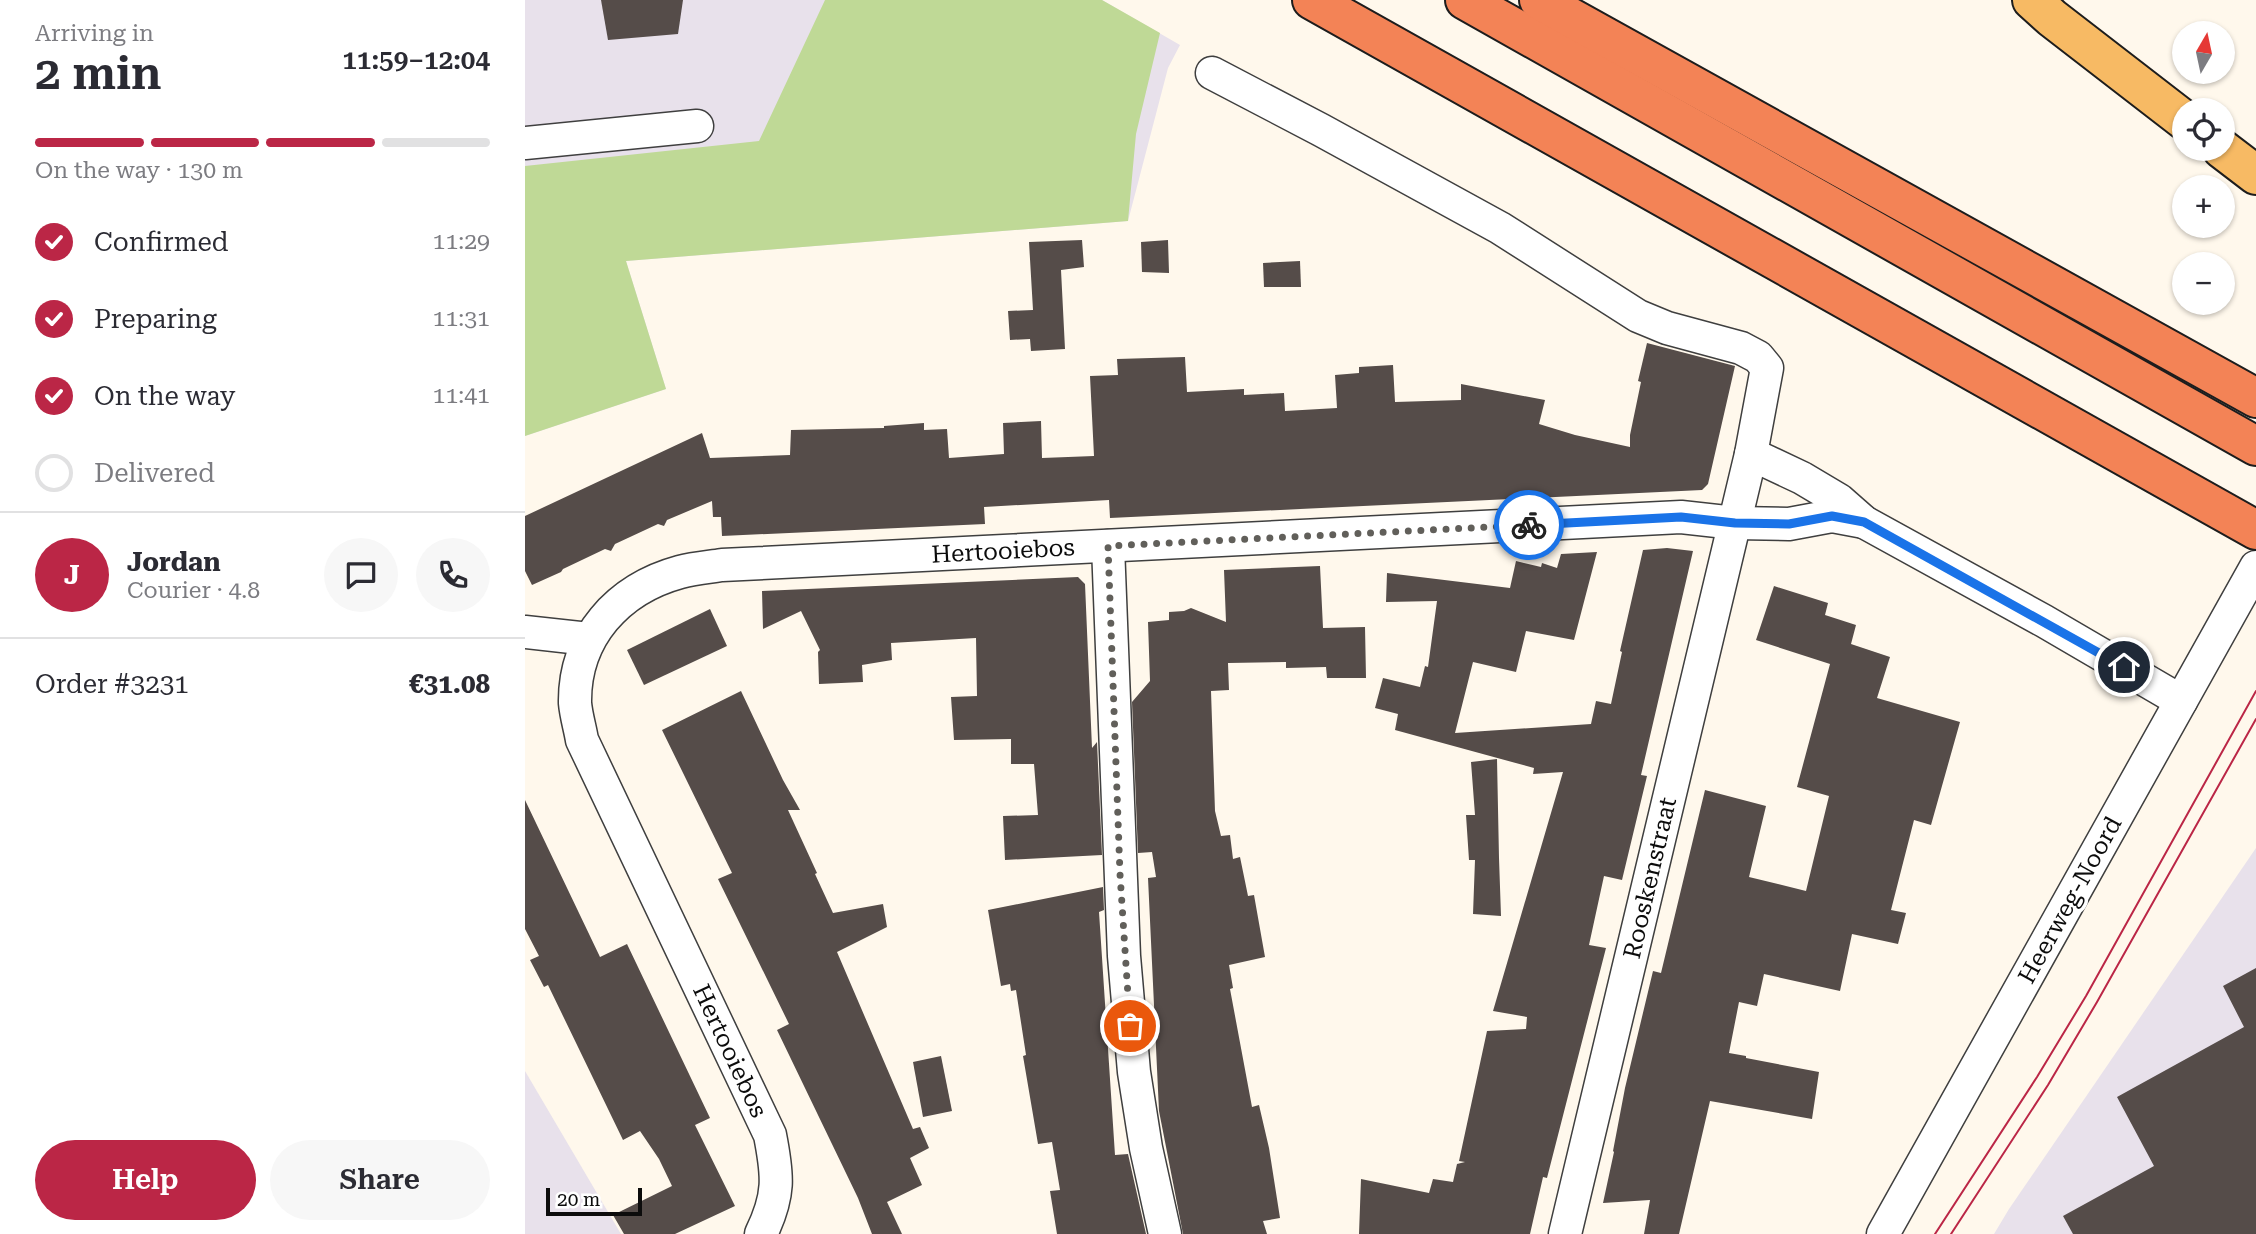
<!DOCTYPE html>
<meta charset="utf-8">
<style>
body{margin:0;font-family:"Roboto Serif",serif;background:#f7f7f7;color:#2b2b33;height:100vh;display:flex;flex-direction:column;font-size:26px;white-space:nowrap}
*{box-sizing:border-box;margin:0}
p{font-size:23px;color:#7c7c81}
.icon{flex:none;width:38px;height:38px;fill:none;stroke:currentColor;stroke-width:2;stroke-linecap:round;stroke-linejoin:round}
.map{position:relative;flex:1;overflow:hidden}
.drawer{display:flex;flex-direction:column;background:#fff;width:525px}
.drawer>*{flex:none}
.needle{width:46px;rotate:9deg}
.buttons{position:absolute;left:1647px;top:21px;display:grid;gap:14px}
.buttons a{display:grid;place-items:center;width:63px;height:63px;border-radius:50%;background:#fff;box-shadow:0 2px 5px #0004;font-size:35px}
.scale{position:absolute;left:21px;bottom:18px;width:96px;box-sizing:border-box;padding-left:7px;border:4px solid #0c0c0c;border-top:0;font-size:19px;line-height:24px;white-space:nowrap;color:#0c0c0c;-webkit-text-stroke:5px #fff;paint-order:stroke}
.pin{position:absolute;display:grid;place-items:center;width:60px;height:60px;color:#fff;margin:-30px;border:4px solid #fff;border-radius:50%;box-shadow:0 2px 7px #0007}
.courier{position:absolute;display:grid;place-items:center;width:70px;height:70px;margin:-35px;border:5px solid #1a73e8;border-radius:50%;background:#fff;color:#222;box-shadow:0 2px 9px #0007}
.overview em{font-style:normal;font-weight:600}
.overview div{display:flex;flex-direction:column-reverse}
.overview{display:flex;align-items:center;justify-content:space-between;height:119px;padding:0 35px}
h1{font-size:46px;font-weight:600;line-height:52px}
.bar{display:grid;grid-template-columns:repeat(4,1fr);gap:10px 7px;align-content:center;height:84px;padding:0 35px}
.bar i{height:9px;border-radius:5px;background:#e1e1e2}
.bar .active{background:#bb2646}
.bar p{grid-column:span 4}
.line{display:flex;align-items:center;gap:18px;padding:0 35px;border-top:2px solid #e1e1e2}
.line div{flex:1}
.round{display:grid;place-items:center;flex:none;width:74px;height:74px;border-radius:37px;background:#f7f7f7}
ol{padding:0 35px;list-style:none}
li{display:flex;align-items:center;gap:21px;height:77px}
li p{margin-inline-start:auto}
li .icon{padding:7px;border-radius:50%;background:#bb2646;color:#fff;stroke-width:4}
li:last-child{color:#7c7c81}
li i{width:38px;height:38px;border:4px solid #e1e1e2;border-radius:50%}
.action{display:flex;gap:14px;margin-top:auto;padding:14px 35px}
.action a{flex:1;height:80px;border-radius:42px;background:#bb2646;color:#fff;font-size:28px;font-weight:600;line-height:80px;text-align:center}
.action a+a{background:#f7f7f7;color:#2b2b33}
main{display:flex;flex:1;min-height:0}
.map>svg:first-child{display:block}
.industrial{fill:#e8e1eb}
.forest{fill:#bfd996}
.building{fill:#554c49}
.lines{fill:none;stroke-linecap:round;stroke-linejoin:round}
.minor-casing{stroke:#3f3f3f;stroke-width:35}
.major-casing{stroke:#1d1d1d;stroke-width:42}
.highway-casing{stroke:#1d1d1d;stroke-width:42}
.minor{stroke:#fff;stroke-width:32}
.major{stroke:#f7ba64;stroke-width:38}
.highway{stroke:#f38356;stroke-width:38}
.tram{stroke:#bb2646;stroke-width:2}
.done{stroke:#615f5a;stroke-width:7;stroke-dasharray:0 12.6}
.route{stroke:#1a73e8;stroke-width:9}
.labels{text-anchor:middle;stroke-width:7;stroke-linejoin:round;paint-order:stroke}
.street-label{font-size:24px;fill:#0c0c0c;stroke:#fff}
</style>
<main>
<section class="drawer">
<div class="overview"><div><h1>2 min</h1><p>Arriving in</p></div><em>11:59–12:04</em></div>
<div class="bar"><i class="active"></i><i class="active"></i><i class="active"></i><i></i><p>On the way · 130 m</p></div>
<ol>
<li><svg class="icon" aria-label="check" viewBox="0 0 24 24"><path d="M5 12l5 5 9-10"/></svg>Confirmed<p>11:29</p></li>
<li><svg class="icon" aria-label="check" viewBox="0 0 24 24"><path d="M5 12l5 5 9-10"/></svg>Preparing<p>11:31</p></li>
<li><svg class="icon" aria-label="check" viewBox="0 0 24 24"><path d="M5 12l5 5 9-10"/></svg>On the way<p>11:41</p></li>
<li><i></i>Delivered</li>
</ol>
<div class="line" style="height:126px"><b class="round" style="background:#bb2646;color:#fff">J</b><div><b>Jordan</b><p>Courier · 4.8</p></div><a class="round"><svg class="icon" aria-label="chat" viewBox="0 0 24 24"><path d="M4 5h16v11H9l-5 4z"/></svg></a><a class="round"><svg class="icon" aria-label="phone" viewBox="0 0 24 24"><path d="M5 4h4l2 5-3 2q2 4 5 5l2-3 5 2v4C11 20 4 13 5 4z"/></svg></a></div>
<div class="line" style="height:91px"><div>Order #3231</div><b>€31.08</b></div>
<div class="action"><a>Help</a><a>Share</a></div>
</section>
<div class="map">
<svg width="1731" height="1234" viewBox="0 0 1731 1234">
<rect width="100%" height="100%" fill="#fff8ec"/>
<g class="industrial">
<path d="M0,0h577l78,45 -12,23 -40,153 -502,40 40,128 -141,47z"/>
<path d="M1731,848v386h-262l15,-25z"/>
<path d="M0,1071l96,163h-96z"/>
</g>
<path class="forest" d="M300,0h277l58,33 -24,101 -8,87 -502,40 40,128 -141,47v-270l234,-25z"/>
<g class="building">
<path d="M76,0h82l-5,34 -70,6z"/>
<path d="M557,240l2,27 -23,3 4,79 -34,2 -1,-12 -20,1 -2,-29 25,-1 -4,-68z"/>
<path d="M643,240l1,33 -27,-1 -1,-30z"/>
<path d="M775,261l1,26h-37l-1,-24z"/>
<path d="M1122,343l88,23 -27,118 -6,6 -592,28 -1,-18 -125,7 1,17 -263,12 -1,-19h-8l-1,-16 -45,19 -3,6 -6,-2 -43,20 -4,7 -6,-2 -42,20 -2,3 -29,13 -7,-14v-55l177,-83 8,25 80,-3 1,-25 93,-2v-2l40,-3v7l23,-1 2,29 55,-4 -1,-31 38,-2 1,37 52,-2 -4,-80 28,-1 -1,-16 68,-2 2,35 57,-3v6l40,-2 1,18 52,-3 -2,-33 24,-2v-6l34,-2 2,37 66,-2v-16l84,16 -6,24 36,11 55,12v-12l11,-53 -3,-1z"/>
<path d="M1142,548l26,3 -52,224 6,1 -25,104 -18,-4 -15,69 17,3 -59,230 -4,-1 -13,57h-171l2,-55 68,14 4,-14 20,3 4,-18 8,-2 -6,-1 28,-130 39,-2 1,-12 -34,-6 70,-239 -30,2 1,-6 -139,-38 3,-16 -23,-6 8,-30 37,9 5,-21 3,1 9,-66 -51,1 1,-29 123,15 6,-27 25,6 1,-4 15,5 4,-14 36,-2 -23,88 -48,-9 -10,41 -43,-10 -18,71 136,-9 5,-23 15,3 11,-52 -2,-1 23,-101z"/>
<path d="M795,566l3,62 42,-1 1,51h-39l-1,-11 -40,1v-6l-58,1 1,27 -18,1 4,120 6,25 9,-1 3,24 7,-2 8,39 6,-1 11,62 -36,8 4,23 -3,1 22,118 7,-2 10,43 11,70 -17,3 4,13h-84l-24,-123 -11,-233 8,-1 -4,-25 -14,1 -6,-151 18,-21 -2,-59 21,-2v-8l15,-1 7,-3 35,14 -2,-52z"/>
<path d="M553,577l7,7 7,164 5,-6 5,113 -97,5 -2,-44 35,-1 -4,-51h-23v-25l-57,1 -3,-43 26,-1 -1,-58 -85,5 1,17 -30,5 1,17 -44,2 -1,-32 2,-2 -19,-39 -38,18 -1,-38z"/>
<path d="M1249,586l54,17 -3,12 31,10 -5,19 39,13 -13,41 83,24 -29,103 -17,-5 -23,90 15,3 -8,31 -46,-10 -12,57 -76,-17 -7,32 -18,-4 -10,51 17,3v2l73,14 -7,47 -102,-18 -31,133h-35l6,-34 -47,3 11,-51 -1,-1 12,-63 28,-117 8,2 44,-183 61,16 -17,71 57,14 23,-95 -32,-9 33,-123 -74,-24z"/>
<path d="M185,609l17,37 -83,39 -17,-35z"/>
<path d="M216,691l42,89 17,30h-12l29,63 -2,1 18,39 50,-9 4,23 -50,25 76,177 7,-2 9,21 -19,10 12,27 -35,17 15,32h-30l-14,-36 -81,-168 12,-6 -71,-145 14,-6 -70,-143z"/>
<path d="M972,759l2,99 2,58 -28,-2 2,-54h-6l-3,-45h9l-4,-53z"/>
<path d="M0,800l75,157 27,-13 83,174 -15,7 40,81 -60,28h-51l-11,-19 59,-29 -13,-27 -19,-28 -17,9 -75,-155 -4,2 -14,-27 9,-4 -14,-27z"/>
<path d="M578,887l1,23 -5,2 16,243 13,-1 18,80h-89l-7,-43 10,-1 -8,-48 -14,2 -15,-88 3,-1 -10,-65 -5,1 -1,-7 -9,2 -13,-76z"/>
<path d="M1731,968v266h-183l-10,-18 91,-50 -37,-69 127,-70 -21,-41z"/>
<path d="M416,1056l11,55 -29,6 -10,-55z"/>
</g>
<g class="lines">
<defs>
<g id="minor">
<path d="M687,73l109,57 179,98 138,88 29,12 74,20 17,9 9,11 -16,86 -186,780"/>
<path d="M0,143l172,-17"/>
<path d="M1226,454l51,24 37,22 25,22 180,99 137,80"/>
<path d="M583,546l16,410 10,116 12,76 19,86"/>
<path d="M0,632l64,7"/>
<path d="M236,1234c19,-39 17,-58 9,-99l-188,-395c-2,-12 -6,-25 -7,-37 -1,-66 43,-114 105,-131 14,-4 29,-5 42,-7l959,-48 54,6 54,1 43,-8 32,6"/>
<path d="M1358,1234l373,-667"/>
</g>
<g id="major">
<path d="M1507,0l20,18 132,102"/>
<path d="M1697,149l34,26"/>
</g>
<g id="highway">
<path d="M787,0l944,530"/>
<path d="M940,0l791,446"/>
<path d="M1014,0l717,398"/>
</g>
</defs>
<use href="#minor" class="minor-casing"/>
<use href="#major" class="major-casing"/>
<use href="#highway" class="highway-casing"/>
<use href="#minor" class="minor"/>
<use href="#major" class="major"/>
<use href="#highway" class="highway"/>
<g class="tram">
<path d="M1410,1234l102,-157 49,-81 170,-305"/>
<path d="M1426,1234l97,-149 49,-83 159,-283"/>
</g>
</g>
<g class="lines">
<path class="done" d="M605,1026l-10,-152 -12,-328 421,-21"/>
<path class="route" d="M1004,525l152,-8 54,6 54,1 43,-8 32,6 260,145"/>
</g>
<g class="labels">
<g class="street-label">
<text transform="translate(478 551) rotate(-3)" y="8">Hertooiebos</text>
<text transform="translate(1125 878) rotate(-77)" y="8">Rooskenstraat</text>
<text transform="translate(1545 900) rotate(-61)" y="8">Heerweg-Noord</text>
<text transform="translate(205 1051) rotate(65)" y="8">Hertooiebos</text>
</g>
</g>
</svg>
<div class="buttons">
<a><svg class="needle" viewBox="-14 -14 28 28"><path d="M0-13l5 13h-10z" fill="#e53935"/><path d="M0 13l5-13h-10z" fill="#7c7c81"/></svg></a>
<a><svg class="icon" aria-label="locate" viewBox="0 0 24 24"><circle cx="12" cy="12" r="6"/><path d="M12 2v4M12 18v4M2 12h4M18 12h4"/></svg></a>
<a>+</a>
<a>−</a>
</div>
<div class="scale">20 m</div>
<div class="pin" style="left:605px;top:1026px;background:#ea580c"><svg class="icon" aria-label="bag" viewBox="0 0 24 24"><path d="M5 8h14l-1 12H6zM9 8a3 3 0 0 1 6 0"/></svg></div>
<div class="pin" style="left:1599px;top:667px;background:#1f2937"><svg class="icon" aria-label="home" viewBox="0 0 24 24"><path d="M3 11l9-7 9 7M6 9v11h12V9"/></svg></div>
<div class="courier" style="left:1004px;top:525px"><svg class="icon" aria-label="bike" viewBox="0 0 24 24"><circle cx="6" cy="16" r="4"/><circle cx="18" cy="16" r="4"/><path d="M6 16l4-8h5l3 8M10 8l3 8H6M13 5h3"/></svg></div>
</div>
</main>
